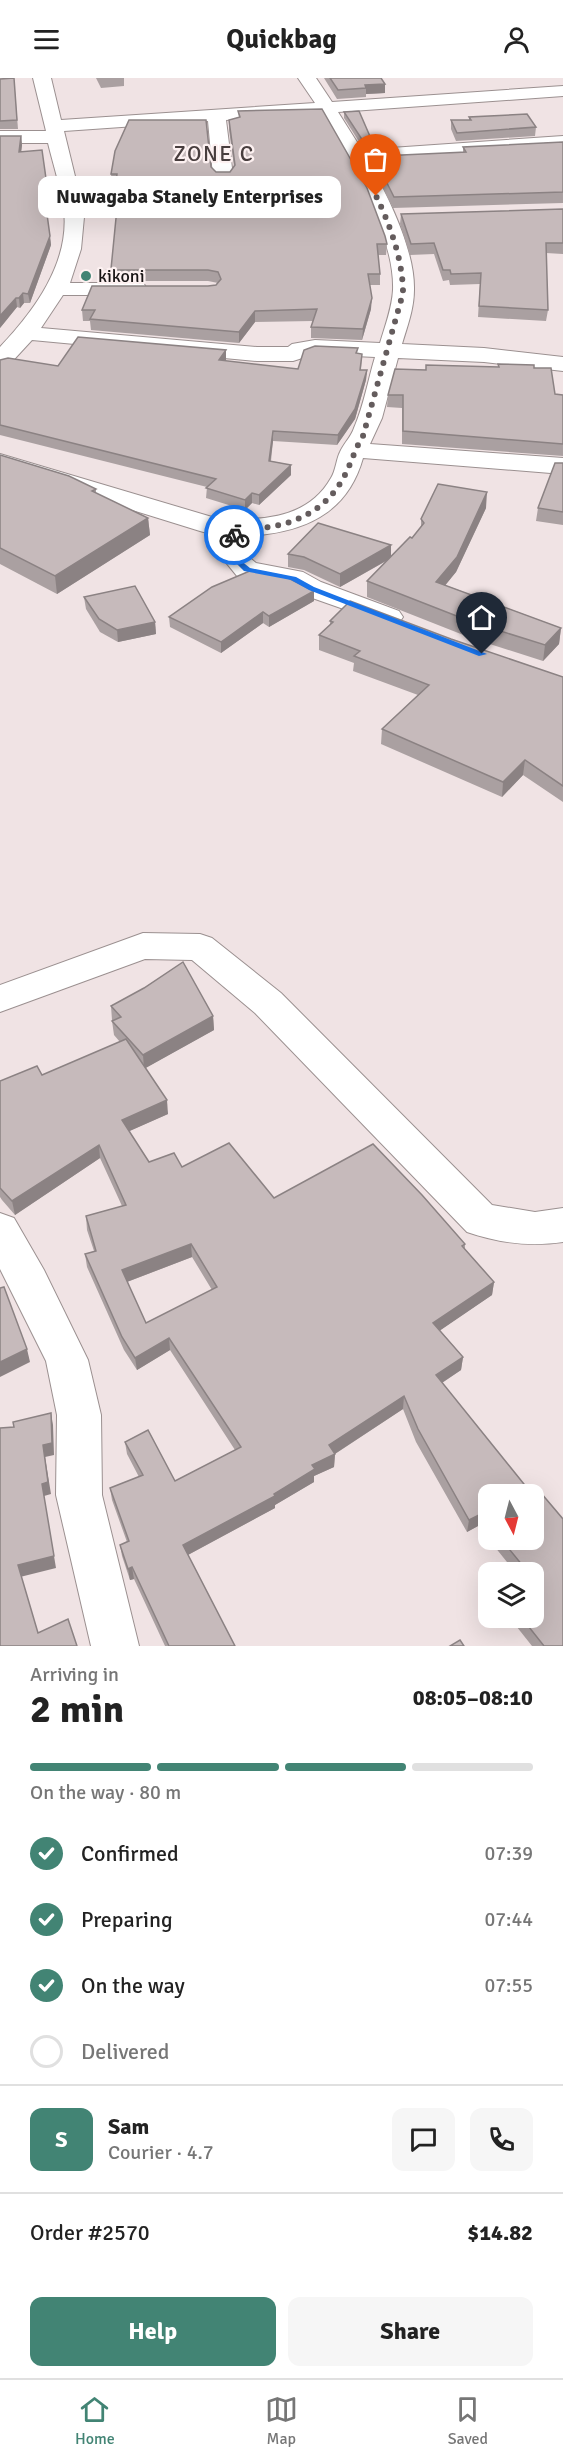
<!DOCTYPE html>
<meta charset="utf-8">
<style>
body{margin:0;font-family:Signika,sans-serif;background:#f6f6f6;color:#222;height:100vh;display:flex;flex-direction:column;font-size:22px;white-space:nowrap}
*{box-sizing:border-box;margin:0}
p{font-size:20px;color:#767676}
.icon{flex:none;width:33px;height:33px;fill:none;stroke:currentColor;stroke-width:2;stroke-linecap:round;stroke-linejoin:round}
.map{position:relative;height:1568px;overflow:hidden}
.sheet{display:flex;flex-direction:column;background:#fff;flex:1}
.sheet>*{flex:none}
.needle{width:39px;rotate:173deg}
.buttons{position:absolute;left:478px;top:1406px;display:grid;gap:12px}
.buttons a{display:grid;place-items:center;width:66px;height:66px;border-radius:12px;background:#fff;box-shadow:0 6px 24px #0002;font-size:30px}
.pin{position:absolute;display:grid;place-items:center;width:51px;height:51px;color:#fff;margin:-62px -26px;border-radius:50% 50% 50% 0;rotate:-45deg;box-shadow:0 0 6px #0007}
.pin .icon{rotate:45deg}
.courier{position:absolute;display:grid;place-items:center;width:60px;height:60px;margin:-30px;border:4px solid #1a73e8;border-radius:50%;background:#fff;color:#222;box-shadow:0 2px 8px #0007}
.bubble{position:absolute;height:42px;border-radius:12px;background:#fff;box-shadow:0 6px 24px #0002;font-size:20px;font-weight:800;line-height:42px;text-align:center}
.summary em{font-style:normal;font-weight:800}
.summary div{display:flex;flex-direction:column-reverse}
.summary{display:flex;align-items:center;justify-content:space-between;height:102px;padding:0 30px}
h1{font-size:39px;font-weight:800;line-height:45px}
.bar{display:grid;grid-template-columns:repeat(4,1fr);gap:9px 6px;align-content:center;height:72px;padding:0 30px}
.bar i{height:8px;border-radius:4px;background:#e0e0e0}
.bar .active{background:#428474}
.bar p{grid-column:span 4}
.line{display:flex;align-items:center;gap:15px;padding:0 30px;border-top:2px solid #e0e0e0}
.line div{flex:1}
.round{display:grid;place-items:center;flex:none;width:63px;height:63px;border-radius:12px;background:#f6f6f6}
ol{padding:0 30px;list-style:none}
li{display:flex;align-items:center;gap:18px;height:66px}
li p{margin-inline-start:auto}
li .icon{padding:6px;border-radius:50%;background:#428474;color:#fff;stroke-width:4}
li:last-child{color:#767676}
li i{width:33px;height:33px;border:3px solid #e0e0e0;border-radius:50%}
.primary-button{display:flex;gap:12px;margin-top:auto;padding:12px 30px}
.primary-button a{flex:1;height:69px;border-radius:12px;background:#428474;color:#fff;font-size:24px;font-weight:800;line-height:69px;text-align:center}
.primary-button a+a{background:#f6f6f6;color:#222}
header{display:flex;justify-content:space-between;align-items:center;height:78px;padding:0 30px;background:#fff;font-size:27px;font-weight:800}
.tab-bar{display:flex;justify-content:space-around;align-items:center;height:84px;border-top:2px solid #e0e0e0;background:#fff;font-size:16px;color:#767676}
.tab-bar a{display:grid;justify-items:center;gap:3px}
.tab-bar .active{color:#428474}
.map>svg:first-child{display:block}
.lines{fill:none;stroke-linecap:round;stroke-linejoin:round}
.minor-casing{stroke:#9b9090;stroke-width:2}
.minor{fill:#fff;fill-rule:evenodd}
.wall{fill:#aaa0a1;fill-rule:evenodd}
.shaded-wall{fill:#8b8283}
.building{fill:#c6babb;stroke:#8b8283;stroke-width:1.5;fill-rule:evenodd}
.route{fill:#1a73e8}
.done{stroke:#645c5d;stroke-width:6;stroke-dasharray:0 10.8}
.poi-dot{fill:#428474;stroke:#fdf1f1;stroke-width:2}
.labels{text-anchor:middle;stroke-width:4.5;stroke-linejoin:round;paint-order:stroke}
.far-poi-label{font-size:18px;fill:#181414;stroke:#fdf1f1;text-anchor:start}
.far-quarter-label{font-size:22px;letter-spacing:1.5px;fill:#483e3e;stroke:#fdf1f1}
</style>
<header><svg class="icon" aria-label="menu" viewBox="0 0 24 24"><path d="M4 6h16M4 12h16M4 18h16"/></svg>Quickbag<svg class="icon" aria-label="person" viewBox="0 0 24 24"><circle cx="12" cy="8" r="4"/><path d="M4 21q1-7 8-7t8 7"/></svg></header>
<div class="map">
<svg width="563" height="1568" viewBox="0 0 563 1568">
<rect width="100%" height="100%" fill="#f0e3e4"/>
<g class="lines">
<defs>
<g id="minor">
<path d="M33,0h18l10,42 254,-17 -17,-25h18l16,24 231,-16v10l-225,16 24,38 201,-14v12l-195,13c20,35 47,89 46,129 0,19 -7,37 -12,54l82,4 79,9v14l-79,-9 -86,-4 -16,60 -12,26 193,14v16l-200,-16c-16,57 -61,75 -116,78l3,22 6,5 47,9 18,10 78,29 4,6 -4,6 -10,2 -88,-31 -16,-9 -48,-9 -13,-16 -3,-23 -21,-6 -200,-62v-15l212,63c43,5 95,4 119,-39 5,-8 5,-18 9,-26 4,-9 11,-15 14,-24 10,-23 14,-48 21,-71l-60,-3 -22,7h-36l-225,-21 -24,26 -8,2v-21c34,-36 70,-84 64,-137 -3,-22 -11,-46 -16,-67h-48v-12h46zM321,35c28,44 74,123 72,177 -1,18 -8,36 -13,53l-65,-3 -23,4 -4,3h-31l-216,-19 22,-33h73l8,-1 3,-5 -3,-5 -8,-1h-66l11,-34 3,-32 78,-1 7,-2 3,-4 -3,-4 -7,-2 -80,1 -18,-74 144,-10 5,55 3,4h14l3,-4 -7,-56z"/>
<path d="M143,855l57,1 12,4 69,55 211,212 43,7 28,-4v34c-33,5 -64,1 -96,-10l-212,-219 -63,-53 -47,-1 -145,53v-27z"/>
<path d="M0,1135l14,5 30,52 44,90 13,55 1,80 37,151h-48l-35,-151 1,-80 -11,-54 -46,-92z"/>
</g>
</defs>
<use href="#minor" class="minor-casing"/>
<use href="#minor" class="minor"/>
</g>
<g class="wall">
<path d="M14,0l4,51h-18v-50z"/>
<path d="M96,0h28v8l-23,2z"/>
<path d="M324,0h57l4,15 -19,1v3l-29,2z"/>
<path d="M238,33l149,133 -1,11h-8l2,19v11h-10l1,24 -9,31 -51,-2v-11l2,-6 -58,1 -16,21 -148,-13 -1,-9h-7l-1,-11 134,-25 2,-2 -10,-2h-101l-1,-11 5,-1 142,-62 8,-2v-2l-8,-2 -138,1v-10l1,-7h-4l-1,-11 100,-7 5,5h14l4,-5 -5,-37v-10l10,-3z"/>
<path d="M344,34l28,29 -1,6 -8,1 -19,-30z"/>
<path d="M469,39l67,10 -1,9 -79,5 -5,-12v-9h18z"/>
<path d="M21,58l1,9 -1,7 28,48 1,9 -3,7 4,29 -21,58h-6l-4,5 -3,-1 -17,21z"/>
<path d="M563,64v61l-170,5 -22,-45 1,-10 8,3 83,-3v-6z"/>
<path d="M563,131v45l-17,-1 2,57 -2,11 -68,-4 2,-33 -30,1 -1,-5 -6,1 -9,-27 -24,1 -10,-31 1,-10z"/>
<path d="M358,270l-1,5 5,1 -1,16h6l-1,10 -11,39 -18,26 -64,-4 -2,20 20,4v10l-32,30 -7,-2 -7,7 -39,-12 1,-11 -207,-52v-75l58,6 168,-5 72,8z"/>
<path d="M498,286l36,4 21,26 8,1v61l-161,-12v-36l-15,-1 1,-12 37,-25 73,-3z"/>
<path d="M0,377l96,34v4l52,25 2,17 -93,59 -57,-30z"/>
<path d="M563,385v62l-27,-4 2,-13z"/>
<path d="M486,430l-30,64 -11,13 116,43 -2,16 -16,17 -72,-23 -104,-41v-16l21,-21 -48,27 -36,-17 -16,-3v-13l103,-9v12l21,-19 9,-11v-8z"/>
<path d="M84,519l71,25 1,12 -38,8 -18,-10 -14,-23z"/>
<path d="M314,523l-45,26 -6,-4 -42,30 -51,-26 -1,-10z"/>
<path d="M330,543l121,18 112,38v125l-40,-27 -21,22 -121,-53 1,-15 36,-34 -65,-24 1,-8 -35,-13v-15l11,-10z"/>
<path d="M111,928l102,10 1,14 -69,38 23,46 -39,17 20,31 33,5 92,31 191,46v5l29,33 -2,13 -52,35 23,27 -2,13 -19,13 47,111v45h45l29,107h-31l-23,-29h25v-45h-19l-37,-46 -11,6 -51,-90 -13,-33 -68,45 -1,13 -20,9v6l-39,23v3l-87,47 47,91h-70l-31,-67 -4,1 -8,-24 -2,-11 7,-3 -15,-42 -2,-12 29,-11 -12,-23 -2,-12 50,39 60,-31 -65,-100 -33,20 -13,-20 -37,-83 -2,-13 9,-3 -7,-21 -1,-14 36,-10 -22,-48 -85,57 -13,-15 -2,-3v-116l42,-6 78,-33 -6,-7 -2,-14h1l-1,-1zM192,1179l20,33 -66,33 -19,-41z"/>
</g>
<g class="shaded-wall">
<path d="M385,6v9l-19,1v-6l-1,-3z"/>
<path d="M21,58l1,9 -2,16 -1,-9z"/>
<path d="M49,122l1,9 -3,8 -1,-10z"/>
<path d="M50,158l1,9 -21,58 -2,-9z"/>
<path d="M23,215l1,10 -4,5 -1,-10z"/>
<path d="M16,220l1,9 -17,21v-12z"/>
<path d="M372,220l-1,11 -9,31 1,-11z"/>
<path d="M255,233v11l-16,21v-11z"/>
<path d="M226,272v10h-7z"/>
<path d="M367,292l-1,10 -11,39 -18,26 1,-10z"/>
<path d="M273,353v10l-4,30v-10z"/>
<path d="M291,387v10l-32,30v-10z"/>
<path d="M487,414l-1,16 -30,64 -21,26 1,-16z"/>
<path d="M252,415v10l-7,7v-10z"/>
<path d="M148,440l2,17 -93,59 -2,-18z"/>
<path d="M391,467v13l-51,29v-13z"/>
<path d="M314,513v10l-45,26v-11z"/>
<path d="M263,534v11l-42,30v-11z"/>
<path d="M155,544l1,12 -38,8 -1,-12z"/>
<path d="M561,550l-2,16 -16,17 2,-16z"/>
<path d="M525,682l-2,15 -21,22 1,-15z"/>
<path d="M213,938l1,14 -70,39 -1,-14z"/>
<path d="M167,1022l1,14 -45,20 -1,-14z"/>
<path d="M99,1067l1,13 -85,57 -3,-14z"/>
<path d="M191,1166l1,13 -68,26 -2,-13z"/>
<path d="M494,1204l-2,13 -60,41 1,-13z"/>
<path d="M169,1260l1,12 -33,20 -2,-12z"/>
<path d="M27,1271l3,13 -30,15v-15z"/>
<path d="M463,1279l-2,13 -27,18 2,-13z"/>
<path d="M404,1318l-1,13 -73,48 5,-3 -1,13 -20,9v6l-39,23v3l-91,49 -1,-12 91,-51 38,-29 17,-20z"/>
<path d="M51,1335l2,12 1,30 -9,2 6,37 -7,2 12,72 -36,9 -2,-12 24,-81 1,-39z"/>
<path d="M481,1436l-3,12 -11,6 2,-12z"/>
<path d="M132,1489l2,12 -4,1 -2,-11z"/>
</g>
<g class="building">
<path d="M14,0l3,42 -17,1v-42z"/>
<path d="M330,0h51l4,6 -20,1 1,3 -28,2z"/>
<path d="M322,31l45,79 18,48 2,8h-10l3,30h-12l4,24 -9,31 -52,-2 6,-18 -62,2 -16,21 -149,-13 5,-9h-13l10,-24h116l8,-1 5,-6 -3,-7 -10,-2h-102l5,-1 6,-61 136,-1 8,-2 4,-7 -4,-6 -8,-2 -138,2 2,-18h-6l4,-23 14,-31h77l5,47 5,5h14l5,-7 -6,-45 11,-3 -2,-6z"/>
<path d="M359,33l13,30h-9l-19,-29z"/>
<path d="M527,36l9,13 -79,6 -6,-13h20l-2,-3z"/>
<path d="M0,58h21l-2,16 23,-2 7,50 -3,7 4,29 -22,58 -5,-1 -4,5h-3l-16,18z"/>
<path d="M563,64v50l-169,5 -22,-44 6,-1 2,4 86,-4 -3,-5z"/>
<path d="M563,131v34h-17l2,67 -69,-4 2,-33 -30,1 -1,-4h-7l-9,-27 -23,1 -10,-30z"/>
<path d="M78,259l148,13 -7,10 79,9 6,-19 11,-4 43,2 -2,5 6,1 -2,16h7l-12,39 -17,26 -65,-4 -4,30 22,4 -32,30 -7,-2 -7,7 -39,-12 10,-9 -216,-54v-65l8,-2 50,8z"/>
<path d="M498,286l36,1v3h17l4,26 8,1v49l-160,-13v-36h-15l7,-26 31,1v-5l73,2z"/>
<path d="M0,377l69,21 27,13 -4,2 56,27 -93,58 -55,-28z"/>
<path d="M555,385h8v49l-25,-4z"/>
<path d="M438,406l49,8 -30,65 -21,25 125,46 -16,17 -73,-23 -105,-41 43,-44 2,1 12,-15 -3,-4z"/>
<path d="M318,445l73,22 -51,29 -36,-17 -16,-3z"/>
<path d="M252,492l32,6 30,15 -45,25 -6,-4 -42,30 -52,-25 43,-30z"/>
<path d="M135,508l20,36 -38,8 -18,-11 -15,-22z"/>
<path d="M350,523l101,38 112,38v109l-38,-26 -22,22 -121,-53 47,-44 -75,-29 6,-5 -41,-16 14,-13 -3,-1z"/>
<path d="M183,884l30,54 -70,39 -31,-34 9,-4 -10,-11 33,-18z"/>
<path d="M126,961l41,61 -45,20 27,42 25,-9 8,14 47,-24 45,55 99,-54 49,51 43,49 -3,2 32,36 -61,41 30,34 -27,18 96,119h-43v31l-8,-11 -12,6 -51,-91 -14,-33 -75,49 6,9 -23,11 3,4 -41,25 1,2 -92,49 52,101h-66l-37,-79 -4,2 -8,-24 9,-4 -19,-53 33,-13 -18,-33 23,-12 27,51 66,-34 -72,-109 -34,20 -13,-21 -37,-83 11,-3 -10,-35 40,-11 -27,-60 -87,56 -12,-13v-107l37,-15 5,9zM191,1166l26,43 -71,36 -24,-53z"/>
<path d="M4,1209l23,62 -27,13v-74z"/>
<path d="M51,1335l1,30 -9,2 5,37 -6,2 12,72 -36,9 20,68 30,-14 9,27h-77v-218l14,-1 -1,-5z"/>
<path d="M541,1415l22,26v127h-19l-23,-29h13v-45h-8l1,-1 -26,-32h33v-42l1,1z"/>
<path d="M460,1562l4,6h-14z"/>
</g>
<path class="route" d="M234,455l4,2 2,25 10,8 46,9 18,10 173,67 -8,2 -170,-66 -18,-10 -47,-9 -11,-11 -3,-25z"/>
<g class="lines">
<path class="done" d="M234,457l-9,-7c44,4 91,-5 116,-46 9,-14 13,-32 22,-46l40,-143c0,-32 -13,-69 -27,-97"/>
</g>
<circle class="poi-dot" cx="86" cy="198" r="6"/>
<g class="labels">
<g class="far-poi-label">
<text x="98" y="204">kikoni</text>
</g>
<g class="far-quarter-label">
<text x="214" y="83">ZONE C</text>
</g>
</g>
</svg>
<div class="buttons">
<a><svg class="needle" viewBox="-14 -14 28 28"><path d="M0-13l5 13h-10z" fill="#e53935"/><path d="M0 13l5-13h-10z" fill="#767676"/></svg></a>
<a><svg class="icon" aria-label="layers" viewBox="0 0 24 24"><path d="M12 4l9 5-9 5-9-5zM3 14l9 5 9-5"/></svg></a>
</div>
<div class="pin" style="left:376px;top:118px;background:#ea580c"><svg class="icon" aria-label="bag" viewBox="0 0 24 24"><path d="M5 8h14l-1 12H6zM9 8a3 3 0 0 1 6 0"/></svg></div>
<div class="pin" style="left:482px;top:576px;background:#1f2937"><svg class="icon" aria-label="home" viewBox="0 0 24 24"><path d="M3 11l9-7 9 7M6 9v11h12V9"/></svg></div>
<div class="courier" style="left:234px;top:457px"><svg class="icon" aria-label="bike" viewBox="0 0 24 24"><circle cx="6" cy="16" r="4"/><circle cx="18" cy="16" r="4"/><path d="M6 16l4-8h5l3 8M10 8l3 8H6M13 5h3"/></svg></div>
<div class="bubble" style="left:38px;top:98px;width:303px">Nuwagaba Stanely Enterprises</div>
</div>
<section class="sheet">
<div class="summary"><div><h1>2 min</h1><p>Arriving in</p></div><em>08:05–08:10</em></div>
<div class="bar"><i class="active"></i><i class="active"></i><i class="active"></i><i></i><p>On the way · 80 m</p></div>
<ol>
<li><svg class="icon" aria-label="check" viewBox="0 0 24 24"><path d="M5 12l5 5 9-10"/></svg>Confirmed<p>07:39</p></li>
<li><svg class="icon" aria-label="check" viewBox="0 0 24 24"><path d="M5 12l5 5 9-10"/></svg>Preparing<p>07:44</p></li>
<li><svg class="icon" aria-label="check" viewBox="0 0 24 24"><path d="M5 12l5 5 9-10"/></svg>On the way<p>07:55</p></li>
<li><i></i>Delivered</li>
</ol>
<div class="line" style="height:108px"><b class="round" style="background:#428474;color:#fff">S</b><div><b>Sam</b><p>Courier · 4.7</p></div><a class="round"><svg class="icon" aria-label="chat" viewBox="0 0 24 24"><path d="M4 5h16v11H9l-5 4z"/></svg></a><a class="round"><svg class="icon" aria-label="phone" viewBox="0 0 24 24"><path d="M5 4h4l2 5-3 2q2 4 5 5l2-3 5 2v4C11 20 4 13 5 4z"/></svg></a></div>
<div class="line" style="height:78px"><div>Order #2570</div><b>$14.82</b></div>
<div class="primary-button"><a>Help</a><a>Share</a></div>
</section>
<nav class="tab-bar">
<a class="active"><svg class="icon" aria-label="home" viewBox="0 0 24 24"><path d="M3 11l9-7 9 7M6 9v11h12V9"/></svg>Home</a>
<a><svg class="icon" aria-label="map" viewBox="0 0 24 24"><path d="M3 6l6-2 6 2 6-2v14l-6 2-6-2-6 2zM9 4v14M15 6v14"/></svg>Map</a>
<a><svg class="icon" aria-label="saved" viewBox="0 0 24 24"><path d="M7 4h10v16l-5-4-5 4z"/></svg>Saved</a>
</nav>
